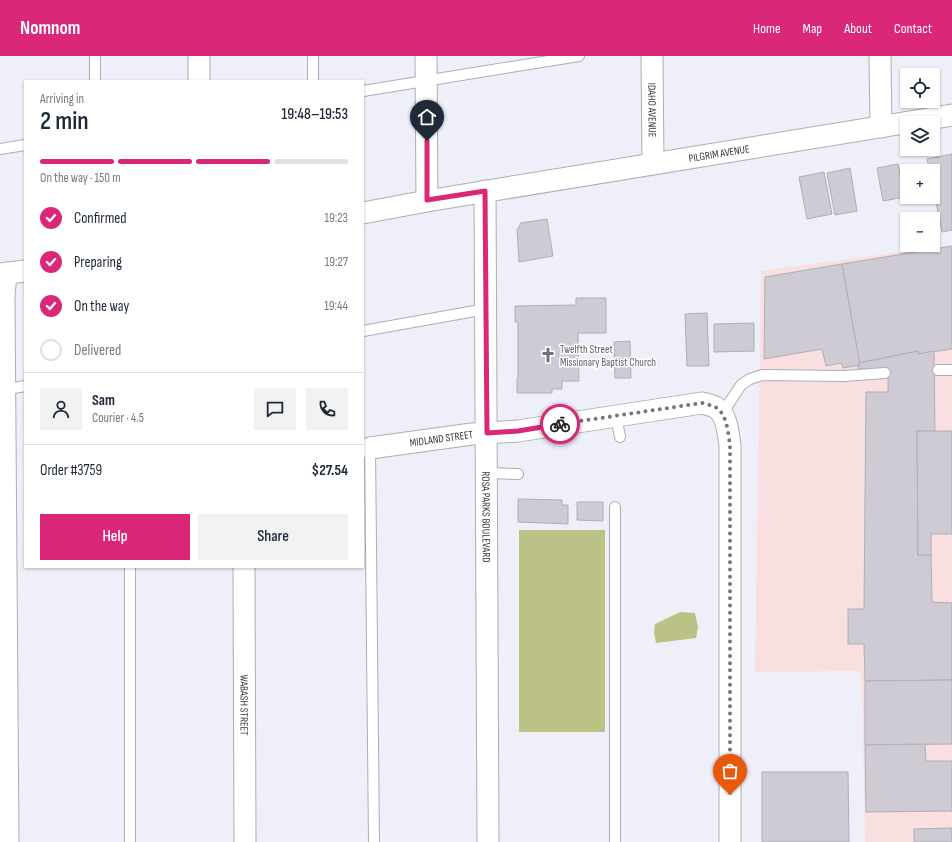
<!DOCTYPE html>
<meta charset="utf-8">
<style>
body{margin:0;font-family:"Sofia Sans Condensed",sans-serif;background:#f2f2f3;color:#1f2937;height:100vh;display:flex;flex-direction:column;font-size:15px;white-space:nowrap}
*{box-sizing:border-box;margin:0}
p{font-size:13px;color:#747a83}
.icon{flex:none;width:22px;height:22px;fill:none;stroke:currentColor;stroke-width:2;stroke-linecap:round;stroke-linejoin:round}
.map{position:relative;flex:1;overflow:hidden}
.side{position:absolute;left:24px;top:24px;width:340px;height:488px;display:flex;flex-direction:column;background:#fff;border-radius:0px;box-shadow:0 1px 3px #0004}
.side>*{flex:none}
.buttons{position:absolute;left:900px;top:12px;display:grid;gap:8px}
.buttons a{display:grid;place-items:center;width:40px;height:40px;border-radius:0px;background:#fff;box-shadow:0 1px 3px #0004;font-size:20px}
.pin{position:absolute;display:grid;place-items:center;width:34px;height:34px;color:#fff;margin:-41px -17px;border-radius:50% 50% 50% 0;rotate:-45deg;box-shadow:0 0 4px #0007}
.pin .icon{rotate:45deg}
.courier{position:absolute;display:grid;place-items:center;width:40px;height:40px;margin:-20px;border:3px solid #db2777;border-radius:50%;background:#fff;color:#222;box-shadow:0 1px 5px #0007}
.summary em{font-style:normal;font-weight:600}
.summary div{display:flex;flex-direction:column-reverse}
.summary{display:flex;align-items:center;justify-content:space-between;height:68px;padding:0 16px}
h1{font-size:26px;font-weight:600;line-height:30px}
.bar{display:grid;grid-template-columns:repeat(4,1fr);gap:6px 4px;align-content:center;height:48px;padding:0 16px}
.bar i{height:5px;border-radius:3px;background:#e0e1e3}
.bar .active{background:#db2777}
.bar p{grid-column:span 4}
.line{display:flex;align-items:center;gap:10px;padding:0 16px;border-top:1px solid #e0e1e3}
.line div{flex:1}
.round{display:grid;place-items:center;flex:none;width:42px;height:42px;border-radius:0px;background:#f2f2f3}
ol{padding:0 16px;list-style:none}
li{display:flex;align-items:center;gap:12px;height:44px}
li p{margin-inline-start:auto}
li .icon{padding:4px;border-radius:50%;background:#db2777;color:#fff;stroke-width:4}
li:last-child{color:#747a83}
li i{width:22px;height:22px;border:2px solid #e0e1e3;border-radius:50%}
.action{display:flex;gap:8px;margin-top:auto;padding:8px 16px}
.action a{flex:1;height:46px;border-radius:0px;background:#db2777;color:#fff;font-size:16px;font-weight:600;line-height:46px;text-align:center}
.action a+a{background:#f2f2f3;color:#1f2937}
header{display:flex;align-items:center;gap:24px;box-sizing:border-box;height:56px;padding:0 20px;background:#db2777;color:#fff}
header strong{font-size:19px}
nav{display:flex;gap:22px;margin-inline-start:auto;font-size:14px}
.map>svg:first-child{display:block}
.industrial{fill:#fadfe0}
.green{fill:#bcc285}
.building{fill:#cecbd5;stroke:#b0adb7}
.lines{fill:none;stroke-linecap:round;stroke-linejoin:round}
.lane-casing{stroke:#adadb7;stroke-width:12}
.street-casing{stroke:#adadb7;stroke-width:23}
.lane{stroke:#fff;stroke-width:10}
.street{stroke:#fff;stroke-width:21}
.done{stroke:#76767c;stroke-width:4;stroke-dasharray:0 7.2}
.route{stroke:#db2777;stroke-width:5}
.labels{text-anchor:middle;stroke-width:3;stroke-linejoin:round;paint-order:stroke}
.street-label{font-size:11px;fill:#353539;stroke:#fff}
.worship-label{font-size:11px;fill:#5b616d;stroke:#fff;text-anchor:start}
</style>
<header>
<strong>Nomnom</strong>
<nav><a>Home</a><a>Map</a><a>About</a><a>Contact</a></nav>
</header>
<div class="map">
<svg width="952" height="786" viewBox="0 0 952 786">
<rect width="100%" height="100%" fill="#efeff9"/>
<path class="industrial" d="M952,189v597h-87l-3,-155 -2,-16 -105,1 6,-401z"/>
<g class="green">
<rect x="519" y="474" width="86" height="202"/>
<path d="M680,556l15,1 3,14 -2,11 -40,5 -2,-10 1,-9z"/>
</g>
<g class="building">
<path d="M952,98v76l-10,2 -9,-45v-16h-3l-3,-12z"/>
<path d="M898,108l7,33 -22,4 -6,-33z"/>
<path d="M850,112l7,43 -22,4 -8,-42z"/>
<path d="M824,116l8,42 -25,5 -8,-42z"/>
<path d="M547,163l6,37 -34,6 -2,-32 4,-7z"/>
<path d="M952,190v103l-34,5v-3l-59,12 -17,-99z"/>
<path d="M842,208l18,101 -17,3 -2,-5 -15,3 -4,-17 -58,10 1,-82z"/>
<path d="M576,242h30v35h-28l1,48h-17v8h-10v4h-35v-15l1,-1v-55h-3v-16l61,-1z"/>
<path d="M707,257l2,53h-22l-2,-52z"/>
<path d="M754,267v28l-40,1v-28z"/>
<path d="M630,285l1,37h-16l-1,-36z"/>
<path d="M918,295v3l16,-3 1,80h-18l1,124h13l1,47 20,1v77l-87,1 -1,-37h-16v-35h16l2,-217h22v-23h-30v-4h2l-1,-2z"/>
<path d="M917,375h35v103h-21v21h-13z"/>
<path d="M518,443l44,1v5h6v19l-50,-2z"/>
<path d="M577,446h26v19l-26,-1z"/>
<path d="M952,624v64l-87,1v-64z"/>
<path d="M925,688l1,17h26v50l-86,1 -1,-67z"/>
<path d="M762,716h86l1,70h-87z"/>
<path d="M952,772v14h-38v-13z"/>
</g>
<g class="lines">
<defs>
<g id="lane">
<path d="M95,0v25"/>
<path d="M313,0v25"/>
<path d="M363,35l216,-35"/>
<path d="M0,93l25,-4"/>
<path d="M363,275l123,-22"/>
<path d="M938,314h14"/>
<path d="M2,334l23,-4"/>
<path d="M722,358l19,-29 9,-6 12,-4 82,1 41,-3"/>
<path d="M616,360l4,21"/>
<path d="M370,392l4,394"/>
<path d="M487,417l31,1"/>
<path d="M130,786v-275"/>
<path d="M615,786v-335"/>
</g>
<g id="street">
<path d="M199,0v25"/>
<path d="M426,0l1,145"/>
<path id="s1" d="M652,0l1,108"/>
<path d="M880,0l1,71"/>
<path id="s2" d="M485,135l3,651"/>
<path id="s3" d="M363,157l64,-12 525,-86"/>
<path d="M6,217l-2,23 4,546"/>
<path d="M0,218l25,-3"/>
<path id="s4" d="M370,392l102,-14 46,-3 184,-28c4,1 9,2 13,4 12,6 13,26 15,38v397"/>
<path id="s5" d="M244,511l1,275"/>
</g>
</defs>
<use href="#lane" class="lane-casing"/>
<use href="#street" class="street-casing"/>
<use href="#lane" class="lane"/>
<use href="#street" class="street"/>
</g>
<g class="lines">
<path class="done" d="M560,368l142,-21c4,1 9,2 13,4 12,6 13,26 15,38v350"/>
<path class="route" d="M427,85v59l58,-9 2,242 31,-2 42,-7"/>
</g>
<defs>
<symbol id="church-bare" viewBox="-9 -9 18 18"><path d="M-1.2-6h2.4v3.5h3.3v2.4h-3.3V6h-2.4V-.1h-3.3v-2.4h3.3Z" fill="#6b7280" stroke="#fff" stroke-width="2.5" paint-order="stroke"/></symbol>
</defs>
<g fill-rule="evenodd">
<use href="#church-bare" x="537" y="288" width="22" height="22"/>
</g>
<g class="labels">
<g class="street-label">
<text dy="4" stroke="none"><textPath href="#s1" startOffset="54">IDAHO AVENUE</textPath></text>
<text dy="4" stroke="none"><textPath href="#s3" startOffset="361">PILGRIM AVENUE</textPath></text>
<text dy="4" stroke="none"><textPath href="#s4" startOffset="72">MIDLAND STREET</textPath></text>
<text dy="4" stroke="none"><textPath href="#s2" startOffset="326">ROSA PARKS BOULEVARD</textPath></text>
<text dy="4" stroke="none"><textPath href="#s5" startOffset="138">WABASH STREET</textPath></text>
</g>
<g class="worship-label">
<text x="560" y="297">Twelfth Street<tspan x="560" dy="13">Missionary Baptist Church</tspan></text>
</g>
</g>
</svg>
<div class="buttons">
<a><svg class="icon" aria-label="locate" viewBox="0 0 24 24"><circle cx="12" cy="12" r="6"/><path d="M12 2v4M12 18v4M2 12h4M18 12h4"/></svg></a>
<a><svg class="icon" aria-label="layers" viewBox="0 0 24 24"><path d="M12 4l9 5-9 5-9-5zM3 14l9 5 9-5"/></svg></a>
<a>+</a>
<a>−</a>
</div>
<div class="pin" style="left:730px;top:739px;background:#ea580c"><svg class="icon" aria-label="bag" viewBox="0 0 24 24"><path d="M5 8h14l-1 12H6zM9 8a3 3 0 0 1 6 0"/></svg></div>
<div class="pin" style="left:427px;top:85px;background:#1f2937"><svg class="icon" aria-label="home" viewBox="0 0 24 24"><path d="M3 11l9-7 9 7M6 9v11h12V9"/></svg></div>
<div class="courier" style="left:560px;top:368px"><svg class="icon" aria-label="bike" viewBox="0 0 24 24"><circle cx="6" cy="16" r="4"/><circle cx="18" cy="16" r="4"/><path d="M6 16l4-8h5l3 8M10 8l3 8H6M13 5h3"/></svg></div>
<section class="side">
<div class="summary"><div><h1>2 min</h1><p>Arriving in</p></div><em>19:48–19:53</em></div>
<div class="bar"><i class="active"></i><i class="active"></i><i class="active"></i><i></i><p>On the way · 150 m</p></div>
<ol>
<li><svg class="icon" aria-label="check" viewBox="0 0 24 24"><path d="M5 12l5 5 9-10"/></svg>Confirmed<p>19:23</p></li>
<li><svg class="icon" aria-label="check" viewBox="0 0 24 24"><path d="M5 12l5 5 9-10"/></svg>Preparing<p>19:27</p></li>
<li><svg class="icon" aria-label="check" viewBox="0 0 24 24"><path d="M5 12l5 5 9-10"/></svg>On the way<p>19:44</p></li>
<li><i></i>Delivered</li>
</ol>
<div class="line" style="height:72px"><a class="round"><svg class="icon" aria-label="person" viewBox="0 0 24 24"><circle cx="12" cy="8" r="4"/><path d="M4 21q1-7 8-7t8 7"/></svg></a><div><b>Sam</b><p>Courier · 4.5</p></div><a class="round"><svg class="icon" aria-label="chat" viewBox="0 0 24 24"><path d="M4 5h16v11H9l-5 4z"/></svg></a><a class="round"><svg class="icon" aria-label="phone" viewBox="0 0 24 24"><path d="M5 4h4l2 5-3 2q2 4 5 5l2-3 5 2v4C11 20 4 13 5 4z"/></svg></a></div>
<div class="line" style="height:52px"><div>Order #3759</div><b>$27.54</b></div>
<div class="action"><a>Help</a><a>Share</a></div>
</section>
</div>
